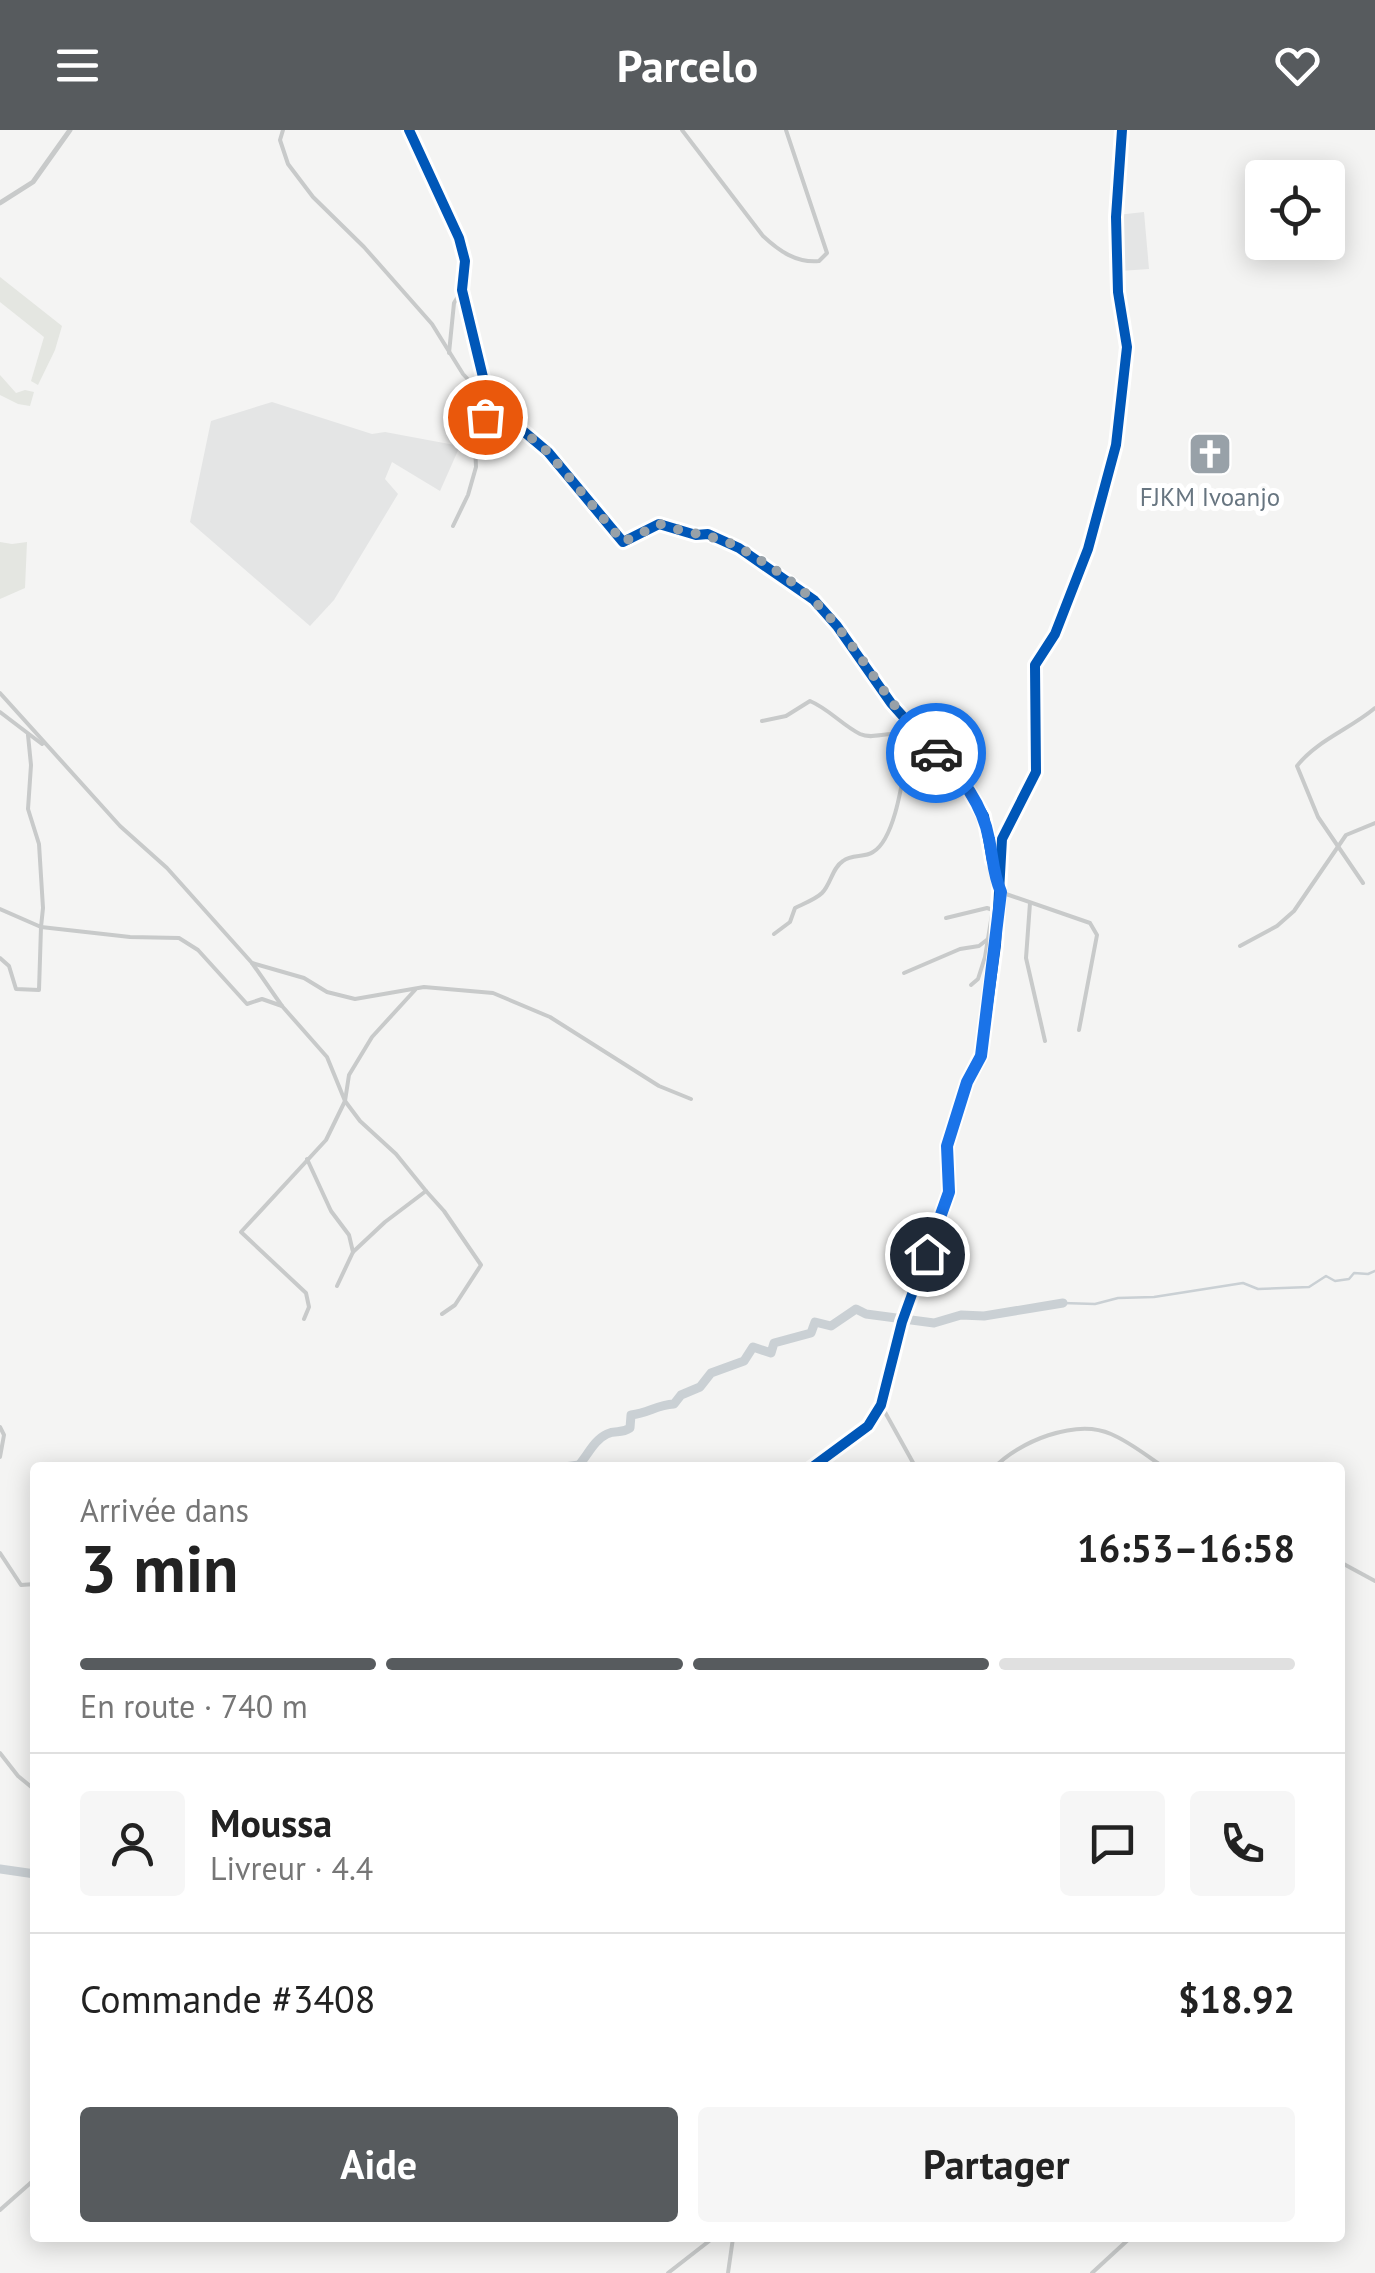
<!DOCTYPE html>
<html lang="fr">
<meta charset="utf-8">
<style>
body{margin:0;font-family:"PT Sans",sans-serif;background:#f6f6f6;color:#222;height:100vh;display:flex;flex-direction:column;font-size:38px;white-space:nowrap}
*{box-sizing:border-box;margin:0}
p{font-size:32px;color:#767676}
.icon{flex:none;width:55px;height:55px;fill:none;stroke:currentColor;stroke-width:2;stroke-linecap:round;stroke-linejoin:round}
.map{position:relative;flex:1;overflow:hidden}
.drawer{position:absolute;left:30px;top:1332px;width:1315px;height:780px;display:flex;flex-direction:column;background:#fff;border-radius:10px;box-shadow:0 5px 25px #0003}
.drawer>*{flex:none}
.buttons{position:absolute;left:1245px;top:30px;display:grid;gap:20px}
.buttons a{display:grid;place-items:center;width:100px;height:100px;border-radius:10px;background:#fff;box-shadow:0 5px 25px #0003;font-size:50px}
.pin{position:absolute;display:grid;place-items:center;width:85px;height:85px;color:#fff;margin:-42px;border:5px solid #fff;border-radius:50%;box-shadow:0 2px 10px #0007}
.courier{position:absolute;display:grid;place-items:center;width:100px;height:100px;margin:-50px;border:8px solid #1a73e8;border-radius:50%;background:#fff;color:#222;box-shadow:0 2px 12px #0007}
.overview em{font-style:normal;font-weight:700}
.overview div{display:flex;flex-direction:column-reverse}
.overview{display:flex;align-items:center;justify-content:space-between;height:170px;padding:0 50px}
h1{font-size:65px;font-weight:700;line-height:75px}
.bar{display:grid;grid-template-columns:repeat(4,1fr);gap:15px 10px;align-content:center;height:120px;padding:0 50px}
.bar i{height:12px;border-radius:8px;background:#e0e0e0}
.bar .current{background:#575b5e}
.bar p{grid-column:span 4}
.line{display:flex;align-items:center;gap:25px;padding:0 50px;border-top:2px solid #e0e0e0}
.line div{flex:1}
.round{display:grid;place-items:center;flex:none;width:105px;height:105px;border-radius:10px;background:#f6f6f6}
.primary-button{display:flex;gap:20px;margin-top:auto;padding:20px 50px}
.primary-button a{flex:1;height:115px;border-radius:10px;background:#575b5e;color:#fff;font-size:40px;font-weight:700;line-height:115px;text-align:center}
.primary-button a+a{background:#f6f6f6;color:#222}
header{display:flex;justify-content:space-between;align-items:center;height:130px;padding:0 50px;background:#575b5e;color:#fff;font-size:45px;font-weight:700}
.map>svg:first-child{display:block}
.built{fill:#e4e5e5}
.green{fill:#e4e6e1}
.lines{fill:none;stroke-linecap:round;stroke-linejoin:round}
.stream{stroke:#cad0d4;stroke-width:2.5}
.river{stroke:#cad0d4;stroke-width:9}
.minor{stroke:#c8caca;stroke-width:4}
.tertiary{stroke:#c8caca;stroke-width:5}
.cycleway-casing{stroke:#fff;stroke-width:16}
.cycleway{stroke:#0057b8;stroke-width:10}
.done{stroke:#98a1a8;stroke-width:10;stroke-dasharray:0 18}
.route{stroke:#1a73e8;stroke-width:12}
.labels{text-anchor:middle;stroke-width:10;stroke-linejoin:round;paint-order:stroke}
.poi-label{font-size:25px;fill:#677580;stroke:#fff}
</style>
<header><svg class="icon" aria-label="menu" viewBox="0 0 24 24"><path d="M4 6h16M4 12h16M4 18h16"/></svg>Parcelo<svg class="icon" aria-label="heart" viewBox="0 0 24 24"><path d="M12 20l-8-8c-3-5 5-10 8-4 3-6 11-1 8 4z"/></svg></header>
<div class="map">
<svg width="1375" height="2143" viewBox="0 0 1375 2143">
<rect width="100%" height="100%" fill="#f4f4f3"/>
<g class="built">
<path d="M1144,82l5,57 -29,2 -3,-56z"/>
<path d="M272,272l100,32 13,-2 75,14 -20,45 -48,-29 -7,17 13,15 -64,106 -24,26 -120,-104 21,-101z"/>
</g>
<g class="green">
<path d="M0,147l62,49 -7,24 -17,35 -7,-4 13,-44 -44,-35z"/>
<path d="M0,245l16,18 9,-3 9,2 -4,14 -12,-2 -18,-9z"/>
<path d="M0,412l12,2 15,-2 -2,46 -25,11z"/>
</g>
<g class="lines">
<path class="stream" d="M1063,1173l32,1 23,-6 36,-1 89,-14 15,6 51,-2 17,-11 9,5 14,-2 5,-6 14,1 7,-3"/>
<g class="river">
<path d="M557,1338l22,-3c9,-10 15,-25 28,-31 9,-4 14,0 23,-6l1,-13c18,-2 25,-10 43,-11l7,-9 19,-8 11,-14 33,-12 9,-14 18,6 3,-10 37,-10 4,-11 16,4 25,-17 10,5 68,9 27,-8 23,1 79,-13"/>
<path d="M0,1739l35,5"/>
</g>
<g class="minor">
<path d="M283,0l-3,10 8,24 25,33 51,50 68,77 31,50 26,28 -14,43 1,22 -8,28 -15,31"/>
<path d="M409,0l50,108 6,23 -3,29 27,112 59,50 75,90 36,-18 37,11 12,-1 31,14 75,52 23,26 54,77 76,85 17,28 14,69"/>
<path d="M682,0l81,106c16,15 33,27 56,25l8,-8 -41,-123"/>
<path d="M449,223l5,-50 8,-13"/>
<path d="M0,563l120,133 47,42 85,95 30,43 45,51 18,44 15,20 36,33 30,37"/>
<path d="M0,582l42,32"/>
<path d="M762,591l24,-5 24,-15c19,8 32,24 50,33 13,6 27,-3 42,1l10,-7"/>
<path d="M1363,753l-45,-66 -21,-51c19,-25 53,-37 78,-58"/>
<path d="M1003,763l87,30 7,12 -18,95"/>
<path d="M1030,773l-4,55 19,83"/>
<path d="M0,779l41,18 2,-19 -4,-64 -11,-35 3,-44 -3,-30"/>
<path d="M946,788l41,-10 6,2"/>
<path d="M774,804l16,-12 5,-14c8,-4 21,-9 27,-15 9,-9 10,-25 21,-32 9,-7 21,-3 30,-9 26,-15 32,-95 39,-124"/>
<path d="M1240,816l37,-20 17,-15 52,-76 29,-12"/>
<path d="M0,828l9,8 7,23 23,1 2,-63 89,10 49,1 19,12 49,54 15,-5 20,7"/>
<path d="M252,833l52,15 23,14 28,7 69,-12 69,6 57,24 109,69 32,13"/>
<path d="M904,843l56,-24 19,-3 9,-7"/>
<path d="M971,855l7,-6 7,-22 10,-61 6,-4"/>
<path d="M307,1029l24,52 18,24 4,17 -16,34"/>
<path d="M353,1122l32,-30 41,-31 18,20 37,54 -26,40 -13,9"/>
<path d="M304,1189l5,-12 -3,-14 -65,-61 85,-92 19,-39 4,-26 23,-38 43,-47"/>
<path d="M881,1275l35,63"/>
<path d="M0,1297l4,8 -4,22"/>
<path d="M811,1338l57,-42 13,-21 21,-83 47,-130 -2,-46 20,-64 14,-27 15,-110 6,-106 34,-67 -1,-107 20,-31 33,-85 28,-104 11,-98 -9,-55 -2,-75 6,-87"/>
<path d="M994,1338c24,-26 82,-50 117,-34 19,8 36,22 54,34"/>
<path d="M0,1423l21,32 14,-1"/>
<path d="M1340,1432l35,19"/>
<path d="M0,1623l18,23 17,14"/>
<path d="M0,2080l35,-31"/>
<path d="M668,2143l45,-35"/>
<path d="M728,2143l5,-35"/>
<path d="M1092,2143l38,-35"/>
</g>
<path class="tertiary" d="M0,73l33,-21 37,-52"/>
<defs>
<g id="cycleway">
<path d="M409,0l50,108 6,23 -3,29 27,112 59,50 75,90 36,-18 37,11 12,-1 31,14 75,52 23,26 54,77 76,85 17,28 8,45"/>
<path d="M811,1338l57,-42 13,-21 21,-83 47,-130 -2,-46 20,-64 14,-27 15,-110 6,-106 34,-67 -1,-107 20,-31 33,-85 28,-104 11,-98 -9,-55 -2,-75 6,-87"/>
</g>
</defs>
<use href="#cycleway" class="cycleway-casing"/>
<use href="#cycleway" class="cycleway"/>
</g>
<g class="lines">
<path class="done" d="M485,287l4,-15 59,50 75,90 37,-18c27,10 54,10 80,24 35,20 71,45 96,77 34,42 60,90 100,128"/>
<path class="route" d="M927,1124l22,-62 -2,-46 20,-64 14,-26 20,-164c-8,-18 -8,-34 -12,-53 -6,-33 -28,-65 -53,-86"/>
</g>
<defs>
<symbol id="church-square" viewBox="-11 -11 22 22"><rect x="-9" y="-9" width="18" height="18" rx="4" fill="#98a1a8" stroke="#fff"/><path d="M-1.2-6h2.4v3.5h3.3v2.4h-3.3V6h-2.4V-.1h-3.3v-2.4h3.3Z" fill="#fff"/></symbol>
</defs>
<g fill-rule="evenodd">
<use href="#church-square" x="1185" y="299" width="50" height="50"/>
</g>
<g class="labels">
<g class="poi-label">
<text x="1210" y="376">FJKM Ivoanjo</text>
</g>
</g>
</svg>
<div class="buttons">
<a><svg class="icon" aria-label="locate" viewBox="0 0 24 24"><circle cx="12" cy="12" r="6"/><path d="M12 2v4M12 18v4M2 12h4M18 12h4"/></svg></a>
</div>
<div class="pin" style="left:485px;top:287px;background:#ea580c"><svg class="icon" aria-label="bag" viewBox="0 0 24 24"><path d="M5 8h14l-1 12H6zM9 8a3 3 0 0 1 6 0"/></svg></div>
<div class="pin" style="left:927px;top:1124px;background:#1f2937"><svg class="icon" aria-label="home" viewBox="0 0 24 24"><path d="M3 11l9-7 9 7M6 9v11h12V9"/></svg></div>
<div class="courier" style="left:936px;top:623px"><svg class="icon" aria-label="car" viewBox="0 0 24 24"><path d="M5 17H2v-5l4-1 3-4h7l3 4 3 1v5h-3M9 17h6M6 11h13"/><circle cx="7" cy="17" r="2"/><circle cx="17" cy="17" r="2"/></svg></div>
<section class="drawer">
<div class="overview"><div><h1>3 min</h1><p>Arrivée dans</p></div><em>16:53–16:58</em></div>
<div class="bar"><i class="current"></i><i class="current"></i><i class="current"></i><i></i><p>En route · 740 m</p></div>
<div class="line" style="height:180px"><a class="round"><svg class="icon" aria-label="person" viewBox="0 0 24 24"><circle cx="12" cy="8" r="4"/><path d="M4 21q1-7 8-7t8 7"/></svg></a><div><b>Moussa</b><p>Livreur · 4.4</p></div><a class="round"><svg class="icon" aria-label="chat" viewBox="0 0 24 24"><path d="M4 5h16v11H9l-5 4z"/></svg></a><a class="round"><svg class="icon" aria-label="phone" viewBox="0 0 24 24"><path d="M5 4h4l2 5-3 2q2 4 5 5l2-3 5 2v4C11 20 4 13 5 4z"/></svg></a></div>
<div class="line" style="height:130px"><div>Commande #3408</div><b>$18.92</b></div>
<div class="primary-button"><a>Aide</a><a>Partager</a></div>
</section>
</div>
